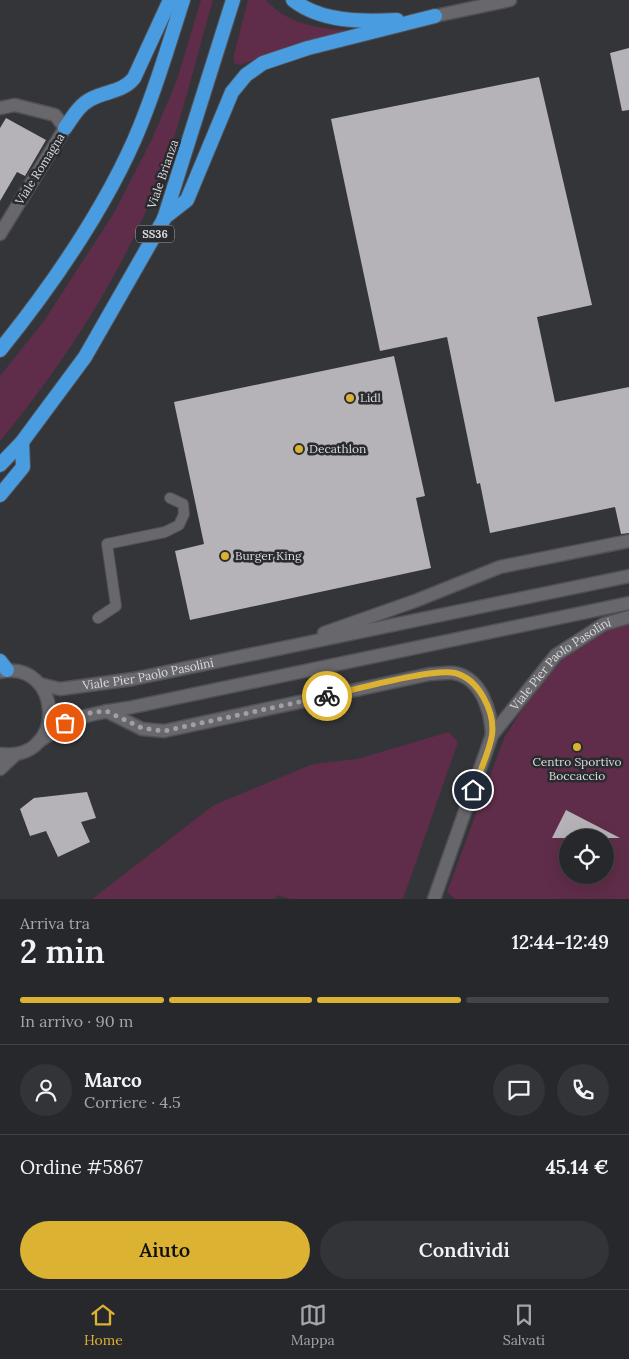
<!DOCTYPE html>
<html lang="it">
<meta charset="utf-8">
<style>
body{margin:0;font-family:Lora,serif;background:#333437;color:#f1f3f6;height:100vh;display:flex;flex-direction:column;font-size:19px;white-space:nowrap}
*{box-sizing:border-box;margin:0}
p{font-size:16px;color:#a4a6a9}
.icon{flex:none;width:28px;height:28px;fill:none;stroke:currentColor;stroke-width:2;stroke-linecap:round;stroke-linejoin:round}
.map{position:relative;height:899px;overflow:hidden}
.sheet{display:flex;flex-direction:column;background:#27282b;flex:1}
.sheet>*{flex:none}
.buttons{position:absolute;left:559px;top:829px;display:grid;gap:10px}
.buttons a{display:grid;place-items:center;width:55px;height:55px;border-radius:50%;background:#27282b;box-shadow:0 5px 20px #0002,0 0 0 1px #434447;font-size:25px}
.pin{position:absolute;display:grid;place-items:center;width:42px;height:42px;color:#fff;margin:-21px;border:2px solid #fff;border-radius:50%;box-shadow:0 1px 5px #0007}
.courier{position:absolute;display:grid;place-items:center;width:50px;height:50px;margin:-25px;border:4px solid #dcb233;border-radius:50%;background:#fff;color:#222;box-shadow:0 1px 6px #0007}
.overview em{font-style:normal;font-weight:600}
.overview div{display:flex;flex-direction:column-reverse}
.overview{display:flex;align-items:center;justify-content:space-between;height:85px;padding:0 20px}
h1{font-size:32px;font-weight:600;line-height:38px}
.bar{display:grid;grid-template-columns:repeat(4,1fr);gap:8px 5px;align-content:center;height:60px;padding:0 20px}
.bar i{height:6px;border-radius:4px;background:#434447}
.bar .current{background:#dcb233}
.bar p{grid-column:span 4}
.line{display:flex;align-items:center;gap:12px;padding:0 20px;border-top:1px solid #434447}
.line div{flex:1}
.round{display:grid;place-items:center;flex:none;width:52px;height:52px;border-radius:26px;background:#333437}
.button{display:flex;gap:10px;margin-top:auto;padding:10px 20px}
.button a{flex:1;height:58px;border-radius:30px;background:#dcb233;color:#111;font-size:20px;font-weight:600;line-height:58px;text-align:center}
.button a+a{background:#333437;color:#f1f3f6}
.dock{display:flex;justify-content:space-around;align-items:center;height:70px;border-top:1px solid #434447;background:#27282b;font-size:14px;color:#a4a6a9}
.dock a{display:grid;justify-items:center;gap:2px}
.dock .current{color:#dcb233}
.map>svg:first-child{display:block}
.green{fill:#5f2d49;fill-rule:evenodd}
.building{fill:#b6b3b8}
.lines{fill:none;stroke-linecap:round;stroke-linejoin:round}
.service-casing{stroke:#515155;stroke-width:12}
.minor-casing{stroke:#515155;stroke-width:15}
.tertiary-casing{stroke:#515155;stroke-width:15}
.trunk-casing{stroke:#515155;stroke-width:16}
.service{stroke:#67676c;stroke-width:10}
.minor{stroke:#67676c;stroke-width:12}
.tertiary{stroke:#67676c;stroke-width:12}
.trunk{stroke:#489cdf;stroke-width:14}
.done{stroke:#a0a0a4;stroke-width:5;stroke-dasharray:0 9}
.route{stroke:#dcb233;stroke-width:6}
.poi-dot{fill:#dcb233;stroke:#2a2b2f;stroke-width:2}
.labels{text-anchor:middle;stroke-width:5;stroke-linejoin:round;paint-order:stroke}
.shield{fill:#2a2b2f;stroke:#a5a6a9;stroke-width:1}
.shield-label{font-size:11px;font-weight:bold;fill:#dadadd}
.street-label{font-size:12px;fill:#dadadd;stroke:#2a2b2f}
.poi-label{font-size:12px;fill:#dadadd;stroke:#2a2b2f;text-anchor:start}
</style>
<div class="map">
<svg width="629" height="899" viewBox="0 0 629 899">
<rect width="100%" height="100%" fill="#343539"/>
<g class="green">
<path d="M201,0h12c-19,65 -34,133 -60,195 -38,90 -91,171 -153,246v-65l44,-55 70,-108 38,-74 25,-59z"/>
<path d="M248,0h18c23,26 58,30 90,30l-75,20 -41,15 -6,-2v-8z"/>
<path d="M629,624v275h-174l-8,-7 58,-156 27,-41 30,-35 41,-28zM568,838h37v37h-37z"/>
<path d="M449,732l9,10 -55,157h-113l-13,-4 -2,4h-183l122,-94 99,-41 44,-5z"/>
</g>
<g class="building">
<path d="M629,48v62l-7,1 -12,-58z"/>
<path d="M539,77l53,228 -55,12 18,85 74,-15v146l-8,1 -6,-27 -125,26 -10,-50 -3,1 -30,-147 -67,14 -49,-232z"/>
<path d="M6,118l40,22 -21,36 -8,-4 -17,29v-73z"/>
<path d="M394,356l31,140 -9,2 15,70 -241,52 -15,-69 29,-7 -30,-142z"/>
<path d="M87,792l9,26 -15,4 9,20 -32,15 -12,-26 -16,5 -10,-27 14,-11z"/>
<path d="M566,810l54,28h-68z"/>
</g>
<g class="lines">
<defs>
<path id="service" d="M98,618l18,-12 -9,-62 58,-12 14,-7 5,-11 -1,-10 -13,-6"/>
<g id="minor">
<path d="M435,16l75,-16"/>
<path d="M0,108l15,-3 40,10 10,13 -65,106"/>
<path d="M324,633l91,-32 85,-34 129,-26"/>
<path id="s1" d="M40,684l20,5 73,-10 496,-103"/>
<path d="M106,711l36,18 22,2 266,-57c8,0 17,-2 24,-1 28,5 37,39 38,62"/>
<path d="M38,742c36,-25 47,-28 90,-34l501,-105"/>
<path id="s2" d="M434,899l58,-164 64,-80 48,-31 25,-7"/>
</g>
<g id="tertiary">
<path d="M0,672c61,-14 70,90 0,82"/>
<path d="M0,769l16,-15"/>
</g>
<g id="trunk">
<path d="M293,0c28,22 69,22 104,20"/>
<path d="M65,128c7,-10 14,-23 26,-29 15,-8 32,-7 43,-21l36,-78"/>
<path d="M164,218l23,-18 45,-108 14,-17 17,-12 45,-15 127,-32"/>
<path d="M0,350c55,-68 116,-157 146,-239 14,-36 25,-74 37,-111"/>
<path d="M0,465l22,-23 63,-85 79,-138 69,-219"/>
<path d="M0,495l23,-28 -1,-25"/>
<path d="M0,661l7,9"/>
</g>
</defs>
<use href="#service" class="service-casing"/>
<use href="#minor" class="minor-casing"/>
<use href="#tertiary" class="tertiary-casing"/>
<use href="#trunk" class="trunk-casing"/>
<use href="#service" class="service"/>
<use href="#minor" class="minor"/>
<use href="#tertiary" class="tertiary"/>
<use href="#trunk" class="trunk"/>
</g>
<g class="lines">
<path class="done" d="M65,723l25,-10 16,-2 36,17 22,3 163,-35"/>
<path class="route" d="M327,696c26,-6 106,-28 128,-23 24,6 40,39 37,62 -3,18 -13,38 -19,55"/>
</g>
<g class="poi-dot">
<circle cx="350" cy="398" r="5"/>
<circle cx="299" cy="449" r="5"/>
<circle cx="225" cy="556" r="5"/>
<circle cx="577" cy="747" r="5"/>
</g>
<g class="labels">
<rect class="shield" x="136" y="225.5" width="38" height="17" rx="4"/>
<g class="shield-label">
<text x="155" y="238">SS36</text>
</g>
<g class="street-label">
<text transform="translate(40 169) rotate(-58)" y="4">Viale Romagna</text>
<text transform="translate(163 174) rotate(-71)" y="4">Viale Brianza</text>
<text dy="4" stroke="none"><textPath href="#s2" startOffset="274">Viale Pier Paolo Pasolini</textPath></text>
<text dy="4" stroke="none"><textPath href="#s1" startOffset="110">Viale Pier Paolo Pasolini</textPath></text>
</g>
<g class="poi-label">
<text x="360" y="402">Lidl</text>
<text x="309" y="453">Decathlon</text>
<text x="235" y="560">Burger King</text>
<text x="577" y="766" text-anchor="middle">Centro Sportivo<tspan x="577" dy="14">Boccaccio</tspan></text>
</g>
</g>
</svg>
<div class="buttons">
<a><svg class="icon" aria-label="locate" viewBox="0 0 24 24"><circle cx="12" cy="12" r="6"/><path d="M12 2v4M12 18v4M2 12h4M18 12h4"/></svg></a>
</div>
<div class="pin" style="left:65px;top:723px;background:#ea580c"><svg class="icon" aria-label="bag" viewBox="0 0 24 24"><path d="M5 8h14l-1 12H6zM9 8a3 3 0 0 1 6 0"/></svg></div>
<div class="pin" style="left:473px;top:790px;background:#1f2937"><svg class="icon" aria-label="home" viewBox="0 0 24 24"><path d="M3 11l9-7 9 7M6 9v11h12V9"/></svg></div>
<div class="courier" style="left:327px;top:696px"><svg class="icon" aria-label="bike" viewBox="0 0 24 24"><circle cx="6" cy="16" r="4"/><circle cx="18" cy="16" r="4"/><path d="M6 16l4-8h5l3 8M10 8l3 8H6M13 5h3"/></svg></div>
</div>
<section class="sheet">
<div class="overview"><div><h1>2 min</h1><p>Arriva tra</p></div><em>12:44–12:49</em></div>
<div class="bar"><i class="current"></i><i class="current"></i><i class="current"></i><i></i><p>In arrivo · 90 m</p></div>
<div class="line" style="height:90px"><a class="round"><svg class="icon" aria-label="person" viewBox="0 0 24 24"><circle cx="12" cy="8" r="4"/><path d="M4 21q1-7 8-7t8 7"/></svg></a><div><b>Marco</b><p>Corriere · 4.5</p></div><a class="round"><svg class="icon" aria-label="chat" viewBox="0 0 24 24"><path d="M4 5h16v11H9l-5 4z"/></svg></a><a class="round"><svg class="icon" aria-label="phone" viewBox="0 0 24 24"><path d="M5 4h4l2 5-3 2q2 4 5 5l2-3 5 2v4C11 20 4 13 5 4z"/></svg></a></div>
<div class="line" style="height:65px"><div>Ordine #5867</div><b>45.14 €</b></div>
<div class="button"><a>Aiuto</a><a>Condividi</a></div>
</section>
<nav class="dock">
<a class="current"><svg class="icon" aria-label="home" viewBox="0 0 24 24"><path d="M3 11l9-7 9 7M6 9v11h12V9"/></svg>Home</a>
<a><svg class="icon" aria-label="map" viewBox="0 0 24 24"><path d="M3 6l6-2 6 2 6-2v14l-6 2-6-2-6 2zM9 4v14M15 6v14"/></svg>Mappa</a>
<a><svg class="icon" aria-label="saved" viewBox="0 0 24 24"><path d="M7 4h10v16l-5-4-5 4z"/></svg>Salvati</a>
</nav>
